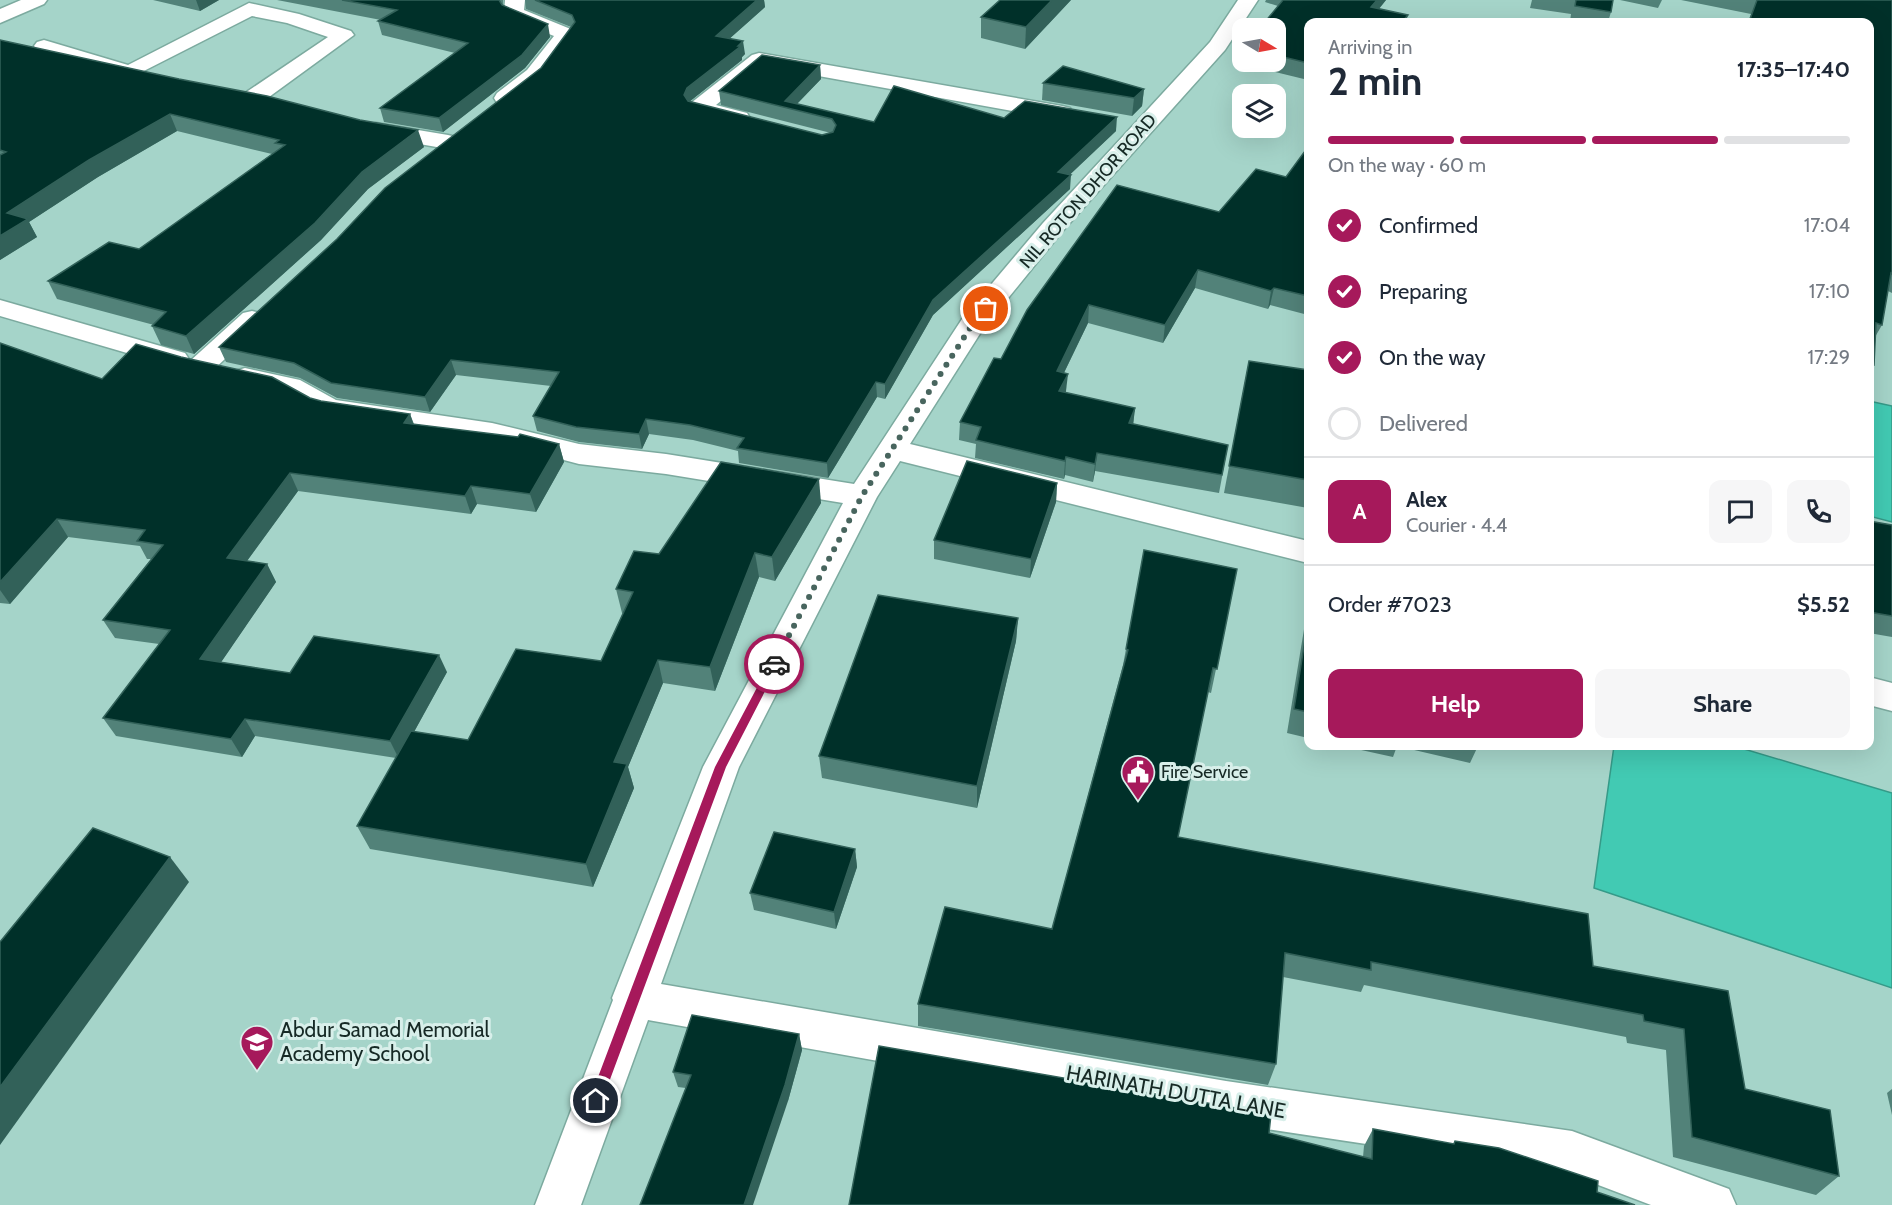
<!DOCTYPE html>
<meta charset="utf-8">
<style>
body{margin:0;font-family:Cabin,sans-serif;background:#f6f6f7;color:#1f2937;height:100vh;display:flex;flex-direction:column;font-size:22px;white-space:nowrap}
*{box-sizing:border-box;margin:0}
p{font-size:20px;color:#747a83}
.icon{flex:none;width:33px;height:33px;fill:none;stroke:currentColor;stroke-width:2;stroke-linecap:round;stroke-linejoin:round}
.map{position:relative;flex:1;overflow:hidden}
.drawer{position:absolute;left:1304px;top:18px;width:570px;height:732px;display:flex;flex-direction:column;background:#fff;border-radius:12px;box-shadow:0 6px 24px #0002}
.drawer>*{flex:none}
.needle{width:39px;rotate:100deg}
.tools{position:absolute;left:1232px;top:18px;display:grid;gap:12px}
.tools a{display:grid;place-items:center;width:54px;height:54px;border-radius:12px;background:#fff;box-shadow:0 6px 24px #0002;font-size:30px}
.pin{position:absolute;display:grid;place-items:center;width:51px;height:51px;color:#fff;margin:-26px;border:3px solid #fff;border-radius:50%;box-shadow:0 2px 6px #0007}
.courier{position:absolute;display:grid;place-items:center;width:60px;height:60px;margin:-30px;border:4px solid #a6195b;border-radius:50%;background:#fff;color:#222;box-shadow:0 2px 8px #0007}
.overview em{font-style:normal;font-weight:700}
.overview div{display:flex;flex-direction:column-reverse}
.overview{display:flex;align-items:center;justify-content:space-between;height:102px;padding:0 24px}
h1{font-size:39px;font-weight:700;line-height:45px}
.bar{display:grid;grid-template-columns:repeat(4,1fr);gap:9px 6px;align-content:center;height:72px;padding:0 24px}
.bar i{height:8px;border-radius:4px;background:#e0e1e3}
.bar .on{background:#a6195b}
.bar p{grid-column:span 4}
.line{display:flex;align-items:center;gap:15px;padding:0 24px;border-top:2px solid #e0e1e3}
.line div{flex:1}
.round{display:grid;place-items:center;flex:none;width:63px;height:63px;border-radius:12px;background:#f6f6f7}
ol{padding:0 24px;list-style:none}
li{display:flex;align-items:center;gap:18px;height:66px}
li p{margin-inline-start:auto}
li .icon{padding:6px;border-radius:50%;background:#a6195b;color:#fff;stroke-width:4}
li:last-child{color:#747a83}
li i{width:33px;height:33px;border:3px solid #e0e1e3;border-radius:50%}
.primary-button{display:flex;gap:12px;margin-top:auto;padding:12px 24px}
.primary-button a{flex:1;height:69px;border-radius:12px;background:#a6195b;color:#fff;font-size:24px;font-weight:700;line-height:69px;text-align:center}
.primary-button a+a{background:#f6f6f7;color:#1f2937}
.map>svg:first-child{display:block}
.water{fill:#42cab3;stroke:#359a88;stroke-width:1.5}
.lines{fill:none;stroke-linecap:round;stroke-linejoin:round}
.minor-casing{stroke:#7caa9f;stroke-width:3}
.minor{fill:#fff;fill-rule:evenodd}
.wall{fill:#528279}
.shaded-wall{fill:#326159}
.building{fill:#003029;stroke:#326159;stroke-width:1.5}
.route{fill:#a6195b}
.done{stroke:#48655e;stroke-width:6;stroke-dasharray:0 10.8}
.labels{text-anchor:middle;stroke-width:6;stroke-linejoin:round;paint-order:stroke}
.street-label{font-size:18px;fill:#162925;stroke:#d8efea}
.poi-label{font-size:18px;fill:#162925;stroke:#d8efea;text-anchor:start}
.near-poi-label{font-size:21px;fill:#162925;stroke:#d8efea;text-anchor:start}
.near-street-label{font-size:21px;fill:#162925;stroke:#d8efea}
</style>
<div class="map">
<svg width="1892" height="1205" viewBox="0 0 1892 1205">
<rect width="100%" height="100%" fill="#a5d4c9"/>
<g class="water">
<path d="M1869,401l23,5v116l-23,-6z"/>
<path d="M1614,746h120l158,47v195l-298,-100z"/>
</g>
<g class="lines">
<defs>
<g id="minor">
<path d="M21,0h26l-3,4 -44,19v-14z"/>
<path d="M505,0h20l-1,10 49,20 3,4c-14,21 -50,76 -79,69l-3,-5 3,-5 30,-23 27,-34 -47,-19 -3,-4z"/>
<path d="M1238,0h20l-33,50 -164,183 -78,96 -73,115 398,97v22l-408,-102 -23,36 -138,270 -78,217 565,97 346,50 157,58 7,16h-85l-79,-30 -346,-52 -578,-103 -67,185h-46l78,-205 -1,-2 91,-231 140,-264 -177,-29 -87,-10 -87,-23 -163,-24 -10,-3 -37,-21 -47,-10 -4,-6 4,-6 10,-3 55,12 36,20 156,23 87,21 87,10 188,30 108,-165 81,-96 167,-181z"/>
<path d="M249,3l50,11 52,17 3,4 -96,70 -8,2 -8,-2 -3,-5 3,-5 86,-58 -41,-14 -35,-7 -122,62 -93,-28 -3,-4 3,-4 7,-2 84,25z"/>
<path d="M759,53l303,53 8,2 3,5 -3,5 -8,2 -299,-54 -47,39 31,8 3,5 -3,5 -8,2 -48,-12 -3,-5 3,-5 61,-48z"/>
<path d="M376,123l72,12 8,2 3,5 -3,5 -8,2 -80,-14 -3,-5 3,-5z"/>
<path d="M0,300l185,53 4,6 -4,6 -10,2 -175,-51z"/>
<path d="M252,311l9,2 4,6 -4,6 -51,48 -10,3 -10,-3 -4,-6 4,-6 53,-48z"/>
<path d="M1869,677l23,6v28l-23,-6z"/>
</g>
</defs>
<use href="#minor" class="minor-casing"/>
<use href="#minor" class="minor"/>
</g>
<g class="wall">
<path d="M153,0h66l-19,11z"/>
<path d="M277,0h226v5l47,32 -25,31 -82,64 -59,-10 -4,-14 75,-55 -73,-18 -4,-14 3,-1z"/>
<path d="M525,0h239l1,7 -35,31 15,16 -3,3v3l-53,42 133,33 9,-2 -110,-28 -2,-14 101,-26 1,14 -24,25 77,18 130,-4 112,13 -47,44 1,14 -137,126 -48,84 -8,-2 -49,81 -89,-15 -1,-12 -45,-11 -44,-6 -7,15 -63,-7 -42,-11 -4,-15 18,-30 -95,-11 -26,37 -93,-14 -37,-20 -74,-16 -7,-15 322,-279 30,-41 -45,-18z"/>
<path d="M1071,0l-46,49 -44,-11v-21z"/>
<path d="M1266,0h120l-7,9 29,6 -2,7h-98v58l-66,-16 1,-2h32v-34l3,-22 -13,-4z"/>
<path d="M1532,0h81l-2,12 -3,10h-28l-10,-1 1,-7 -41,-6z"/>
<path d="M1620,0h42l-4,8z"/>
<path d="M1681,0h211v293l-4,-2 -6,34 -7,12 -1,28 -5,9v-352h-121l3,-8z"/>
<path d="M0,40l424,107 -56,42 -47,51 -127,114 -33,-9 -9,-19 2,-1 -97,-26 -9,-18 91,-32 133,-95 -95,-23 -79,46 -69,45 8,15 -37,23z"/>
<path d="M1043,83l101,6 -2,17 -10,10 -90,-16z"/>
<path d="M1308,147v168l-38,-10 -2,4 -73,-21 -32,55 -75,-20 -24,50 2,18v2l69,15 -2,16 95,21 -9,48 -124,-22 -2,11 -28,-7 -1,4 -89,-21 1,-14 -17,-4 1,-18 41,-63 218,-147 67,-35z"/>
<path d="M0,343l102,36 208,19 11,3 89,13 4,10 145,20 5,18 -28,50 -59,-8 -6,10 -173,-23 -51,70 20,3 9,18 -55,80 69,11 157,-1 -33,60 54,8 133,-79 22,-48h-1l-6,-24 43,-35 162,-51 -46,78 -16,-4 -44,114 -52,-8 -35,84 6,21 -41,99 -223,-38 -13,-23 39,-68 -141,-22 -13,21 -126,-21 -13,-18 56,-74 -44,-6 -12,-18 48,-61h-4l-7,-13 -72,-9 -58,67 -10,-1z"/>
<path d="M1249,361l59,9v138l-84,-15z"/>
<path d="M1057,483l-1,19 -26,76 -96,-19v-19z"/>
<path d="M1869,521l23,4v112l-23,-4z"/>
<path d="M1237,569l-26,124 -3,-1 -30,145 415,129 135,25 17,98 94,87 -23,19 -143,-38 -7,-107 -39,-7 -1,-6 -262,-52 -3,7 -78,-15 -7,87 -8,21 -350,-59v-22l134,-75 71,-264 3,-16z"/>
<path d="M1308,605v133l-21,-5z"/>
<path d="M1018,618l-2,23 -39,167 -155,-30 -3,-22z"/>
<path d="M1343,746h135l-8,17 -73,-17 -4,11z"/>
<path d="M855,849l2,18 -21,62 -82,-19 -4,-17z"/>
<path d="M799,1034l3,16 -14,51 -110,-14 -5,-15z"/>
<path d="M1892,1089v26l-5,-22z"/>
<path d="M1373,1129l80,15 2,-3 142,51 -748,13 420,-72 94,24 1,-11z"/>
</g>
<g class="shaded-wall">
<path d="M196,0h23l-19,11z"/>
<path d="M757,0h7l1,7 -47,42 -2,-13z"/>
<path d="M1052,0h19l-46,49 1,-22z"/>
<path d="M1377,0h9l-18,22 3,-15z"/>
<path d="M548,24l2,13 -25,31 -82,64 -4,-14z"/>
<path d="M743,41l2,13 -3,3v3l-53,42 -5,-7 3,-7z"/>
<path d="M820,65l1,14 -29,30 -7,-8z"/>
<path d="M1144,89l-2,17 -10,10 2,-18z"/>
<path d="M170,114l7,17 -79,46 -69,45 8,15 -37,23v-24l7,-23 82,-53z"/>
<path d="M1117,117l-1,14 -58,55v-14z"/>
<path d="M418,130l6,17 -56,42 -47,51 -127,114 -8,-18 176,-164z"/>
<path d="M1071,175l-1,14 -137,126 -48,84v-15l48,-84z"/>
<path d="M1198,270l-3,18 -32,55 2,-18z"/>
<path d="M1274,288l-4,17 -2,4 3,-18z"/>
<path d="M1089,305l-1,18 -32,66 1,-18z"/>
<path d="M451,360l5,15 -26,37 -5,-15z"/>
<path d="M1068,374l-2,17 -8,18 1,-18z"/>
<path d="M876,382l1,15 -49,81 -1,-15z"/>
<path d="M1135,408l-2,18 -4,-3z"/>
<path d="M410,414l6,18 -12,-9z"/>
<path d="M646,419l3,15 -7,15 -3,-15z"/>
<path d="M559,444l5,18 -28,50 -6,-18z"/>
<path d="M1097,453l-2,18 -2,11 2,-18z"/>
<path d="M1066,457l-1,18 -1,4 1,-18z"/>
<path d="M290,473l8,18 -62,85 -9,-18z"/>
<path d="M819,479l2,24 -46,78 -3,-24z"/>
<path d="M1057,483l-1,19 -26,76 1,-19z"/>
<path d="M471,486l6,18 -6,10 -6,-18z"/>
<path d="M57,519l11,18 -58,67 -10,-14v-8z"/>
<path d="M755,553l4,24 -44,114 -5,-24z"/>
<path d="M267,564l9,18 -65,95 -11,-18z"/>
<path d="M1018,618l-2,23 -39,167v-22z"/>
<path d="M439,655l8,17 -48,87 -9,-18z"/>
<path d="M658,660l5,23 -35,84 6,21 -41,99 -7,-23 28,-102z"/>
<path d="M245,719l10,17 -13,21 -11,-18z"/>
<path d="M855,849l2,18 -21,62 -2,-17z"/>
<path d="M170,857l19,25 -189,263v-58z"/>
<path d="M799,1034l3,16 -14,51 -35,104h-9z"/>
</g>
<g class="building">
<path d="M342,0h157l3,5 46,19 -26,31 -83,63 -59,-10 88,-65 -90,-22 19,-11z"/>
<path d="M535,0h222l-41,36 27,5 -5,5h3l-54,42 -3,7 4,6 134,34 11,-3 3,-7 -4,-6 -113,-28 43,-36 58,10 -35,36 89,21 20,-36 110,32 21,-17 92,16 -59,55 13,3 -138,125 -48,84 -9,-2 -49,81 -90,-15 7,-10 -54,-13 -44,-6 -7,15 -63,-7 -43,-11 26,-44 -108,-12 -26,37 -94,-14 -37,-20 -75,-16 118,-108 48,-51 156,-120 34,-46 -3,-7z"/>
<path d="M1000,0h52l-26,27 -45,-10z"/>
<path d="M1283,0h94l-6,7 37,8 -6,7h-94v41l-33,-8v-27h-15z"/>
<path d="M1576,0h37l-2,12 -36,-6z"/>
<path d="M1757,0h135v274l-1,-1 -9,52 -6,-2 -2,42 -5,-2v-341h-120z"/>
<path d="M0,40l179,39 88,17 93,24 58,10 -56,42 -47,51 -129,113 -34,-10 14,-14 -118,-31 61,-39 30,7 146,-104 -10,-2 4,-3 -109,-26 -81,46 -82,53 21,6 -28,17v-81l6,-3 -6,-2z"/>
<path d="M1063,66l81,23 -10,9 -91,-15z"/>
<path d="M1308,147v149l-34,-8 -3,3 -73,-21 -33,55 -76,-20 -32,66 11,3 -9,17 76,17 -6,15 99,22 -6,30 -125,-22 -2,11 -29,-7 -1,4 -89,-21 5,-13 -21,-5 34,-64 7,1 26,-49 90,-125 102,27 37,-43 30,8z"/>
<path d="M0,343l102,36 34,-35 45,13 91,20 38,21 11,3 89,13 -6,9 114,14 2,-3 39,10 -29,50 -59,-8 -6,10 -175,-23 -63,85 40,6 -67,95 90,14 24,-37 125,19 -49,86 -145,-22 -14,20 -128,-21 67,-88 -67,-10 60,-75 -26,-4 8,-11 -88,-11 -57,63z"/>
<path d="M1249,361l59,9v110l-79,-14z"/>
<path d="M967,461l90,22 -26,76 -97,-19z"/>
<path d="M721,462l98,17 -47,78 -17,-4 -45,114 -52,-7 -44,102 13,2 -41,100 -229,-38 54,-95 57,9 48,-91 85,12 32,-69 -17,-3 18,-38 25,3z"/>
<path d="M1869,521l23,4v91l-23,-4z"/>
<path d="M1144,550l93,19 -20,100 -4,-1 -35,169 410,77 5,52 135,25 17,98 85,21 9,66 -147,-39 -8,-108 -40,-8 -1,-6 -272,-53v8l-86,-17 -9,111 -358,-60 27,-97 107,22 76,-279 -2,-1z"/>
<path d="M878,595l140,23 -41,168 -158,-30z"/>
<path d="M1308,621v91l-14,-3z"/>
<path d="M93,828l77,29 -170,230v-145z"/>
<path d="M774,832l81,17 -21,63 -84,-19z"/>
<path d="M692,1015l107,19 -14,51 -41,120h-104l51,-130 -18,-3z"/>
<path d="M879,1046l392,68 -2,19 103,26 1,-30 81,15 1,-3 44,7 99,33 -1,11 38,13h-786z"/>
</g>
<path class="route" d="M774,660l5,4 -53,103 -124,334 -2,5 -4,2 -5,-2 -2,-5 126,-334 56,-106z"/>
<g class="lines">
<path class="done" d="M774,664l88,-168 110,-171 14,-16"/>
</g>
<defs>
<symbol id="civic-pin" viewBox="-11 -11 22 30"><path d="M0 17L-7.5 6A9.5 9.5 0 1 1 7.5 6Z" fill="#a6195b" stroke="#d8efea"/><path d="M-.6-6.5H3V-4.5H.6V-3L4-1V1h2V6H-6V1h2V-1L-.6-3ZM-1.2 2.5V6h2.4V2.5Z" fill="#fff"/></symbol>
<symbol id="school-pin" viewBox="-11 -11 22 30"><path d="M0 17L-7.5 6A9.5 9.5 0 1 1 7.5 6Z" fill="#a6195b" stroke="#d8efea"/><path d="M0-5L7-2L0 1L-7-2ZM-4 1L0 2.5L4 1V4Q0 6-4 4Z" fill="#fff"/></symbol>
</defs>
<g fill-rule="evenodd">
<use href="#civic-pin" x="1119" y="753" width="38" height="52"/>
<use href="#school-pin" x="238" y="1023" width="38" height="52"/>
</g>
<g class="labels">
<g class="street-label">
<text transform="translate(1088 191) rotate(-49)" y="6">NIL ROTON DHOR ROAD</text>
</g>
<g class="poi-label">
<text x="1161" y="778">Fire Service</text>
</g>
<g class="near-poi-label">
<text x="280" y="1037">Abdur Samad Memorial<tspan x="280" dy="24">Academy School</tspan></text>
</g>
<g class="near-street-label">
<text transform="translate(1176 1092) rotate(10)" y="7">HARINATH DUTTA LANE</text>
</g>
</g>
</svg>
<div class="tools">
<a><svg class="needle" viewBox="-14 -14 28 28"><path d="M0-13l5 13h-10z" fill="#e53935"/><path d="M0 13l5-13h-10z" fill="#747a83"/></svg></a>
<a><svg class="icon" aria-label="layers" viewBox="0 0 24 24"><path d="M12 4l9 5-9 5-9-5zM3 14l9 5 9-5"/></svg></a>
</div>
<div class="pin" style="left:986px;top:309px;background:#ea580c"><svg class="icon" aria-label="bag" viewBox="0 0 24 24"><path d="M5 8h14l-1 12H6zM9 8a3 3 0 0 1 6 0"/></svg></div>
<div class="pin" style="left:596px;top:1101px;background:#1f2937"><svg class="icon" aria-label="home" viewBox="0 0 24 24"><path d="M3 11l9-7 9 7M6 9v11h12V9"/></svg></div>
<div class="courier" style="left:774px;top:664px"><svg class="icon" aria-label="car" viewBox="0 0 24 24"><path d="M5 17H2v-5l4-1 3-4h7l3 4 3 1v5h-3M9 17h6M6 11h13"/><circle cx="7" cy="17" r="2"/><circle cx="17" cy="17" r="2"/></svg></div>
<section class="drawer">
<div class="overview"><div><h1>2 min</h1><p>Arriving in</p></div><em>17:35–17:40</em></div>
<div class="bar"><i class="on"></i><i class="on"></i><i class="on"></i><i></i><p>On the way · 60 m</p></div>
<ol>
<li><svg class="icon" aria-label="check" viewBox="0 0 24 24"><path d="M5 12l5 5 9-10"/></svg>Confirmed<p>17:04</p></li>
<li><svg class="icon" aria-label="check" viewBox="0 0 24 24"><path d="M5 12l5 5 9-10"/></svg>Preparing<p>17:10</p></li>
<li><svg class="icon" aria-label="check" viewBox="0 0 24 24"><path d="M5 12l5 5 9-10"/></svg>On the way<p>17:29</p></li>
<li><i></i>Delivered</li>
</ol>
<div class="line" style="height:108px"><b class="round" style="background:#a6195b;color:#fff">A</b><div><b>Alex</b><p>Courier · 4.4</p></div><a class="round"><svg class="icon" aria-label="chat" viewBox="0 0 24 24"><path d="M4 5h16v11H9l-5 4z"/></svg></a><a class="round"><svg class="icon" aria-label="phone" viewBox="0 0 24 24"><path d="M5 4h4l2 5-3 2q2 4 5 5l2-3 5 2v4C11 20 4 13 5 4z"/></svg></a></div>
<div class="line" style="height:78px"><div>Order #7023</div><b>$5.52</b></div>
<div class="primary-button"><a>Help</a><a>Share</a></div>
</section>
</div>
